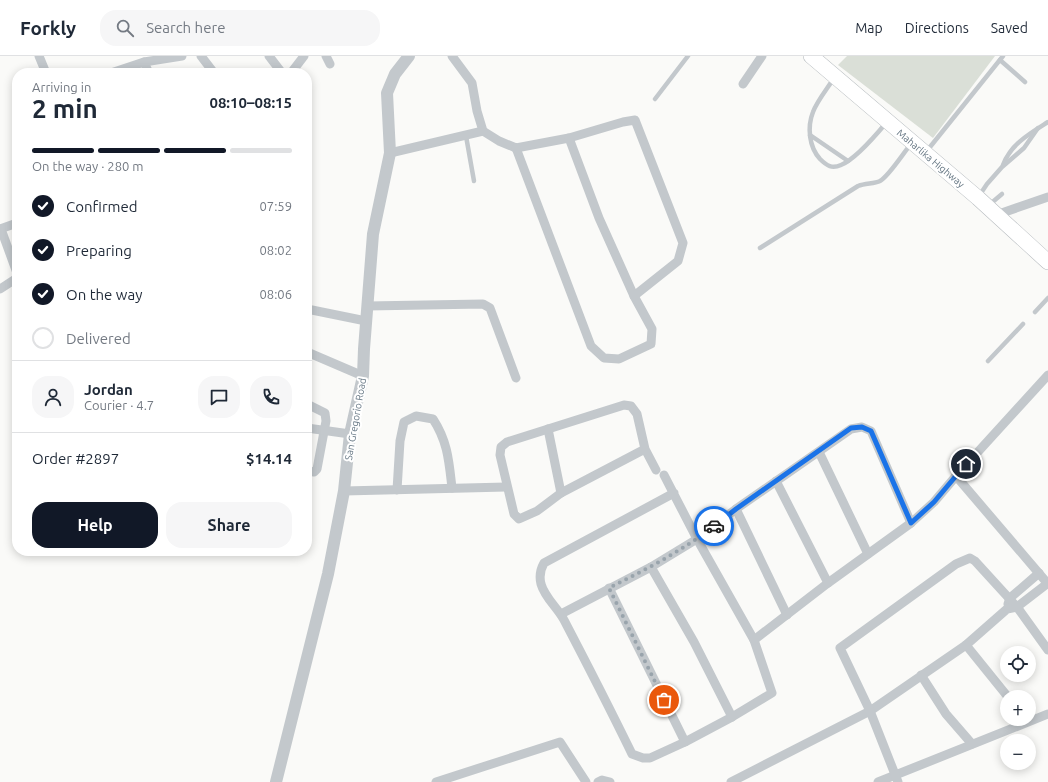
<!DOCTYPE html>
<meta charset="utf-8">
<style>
body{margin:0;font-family:Ubuntu,sans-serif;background:#f6f6f7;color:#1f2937;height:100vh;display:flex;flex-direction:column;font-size:15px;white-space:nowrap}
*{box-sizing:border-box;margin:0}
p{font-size:13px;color:#747a83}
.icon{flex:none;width:22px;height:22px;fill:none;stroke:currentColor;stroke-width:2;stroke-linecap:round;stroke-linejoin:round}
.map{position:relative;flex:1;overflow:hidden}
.details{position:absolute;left:12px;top:12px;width:300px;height:488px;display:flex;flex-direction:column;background:#fff;border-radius:16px;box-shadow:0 2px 10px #0003}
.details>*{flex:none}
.tools{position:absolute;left:1000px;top:590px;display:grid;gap:8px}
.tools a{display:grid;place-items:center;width:36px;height:36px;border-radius:50%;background:#fff;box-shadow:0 2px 10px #0003;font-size:20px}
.pin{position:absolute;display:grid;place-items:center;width:34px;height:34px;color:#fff;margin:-17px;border:2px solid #fff;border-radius:50%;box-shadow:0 1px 4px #0007}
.courier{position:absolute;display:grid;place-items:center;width:40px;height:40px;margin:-20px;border:3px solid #1a73e8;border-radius:50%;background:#fff;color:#222;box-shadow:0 1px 5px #0007}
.head em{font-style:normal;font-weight:700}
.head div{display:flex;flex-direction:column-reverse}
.head{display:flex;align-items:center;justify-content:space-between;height:68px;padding:0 20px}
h1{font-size:26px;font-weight:700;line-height:30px}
.bar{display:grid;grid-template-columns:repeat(4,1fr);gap:6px 4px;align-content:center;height:48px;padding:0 20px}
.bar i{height:5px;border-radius:3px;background:#e0e1e3}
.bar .current{background:#111827}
.bar p{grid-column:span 4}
.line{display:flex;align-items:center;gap:10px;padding:0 20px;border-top:1px solid #e0e1e3}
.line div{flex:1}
.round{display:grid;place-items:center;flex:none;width:42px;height:42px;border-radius:16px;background:#f6f6f7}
ol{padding:0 20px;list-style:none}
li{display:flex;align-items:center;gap:12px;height:44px}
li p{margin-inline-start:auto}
li .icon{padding:4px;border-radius:50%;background:#111827;color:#fff;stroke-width:4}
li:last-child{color:#747a83}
li i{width:22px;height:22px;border:2px solid #e0e1e3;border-radius:50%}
.primary-button{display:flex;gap:8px;margin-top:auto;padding:8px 20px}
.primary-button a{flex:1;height:46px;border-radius:16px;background:#111827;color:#fff;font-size:16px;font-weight:700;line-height:46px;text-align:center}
.primary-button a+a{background:#f6f6f7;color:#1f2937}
header{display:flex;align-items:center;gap:24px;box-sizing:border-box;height:56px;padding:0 20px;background:#fff;border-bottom:1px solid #e0e1e3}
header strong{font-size:19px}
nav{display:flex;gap:22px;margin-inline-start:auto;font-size:14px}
.search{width:280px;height:36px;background:#f6f6f7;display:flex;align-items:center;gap:10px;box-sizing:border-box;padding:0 14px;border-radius:16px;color:#747a83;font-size:15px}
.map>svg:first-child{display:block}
.green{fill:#dadfd7}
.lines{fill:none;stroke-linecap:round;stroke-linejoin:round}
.primary-casing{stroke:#b5babe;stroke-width:16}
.service{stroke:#c3c8cc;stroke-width:4.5}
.minor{stroke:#c3c8cc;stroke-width:9}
.tertiary{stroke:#c3c8cc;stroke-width:12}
.primary{stroke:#fff;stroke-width:15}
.done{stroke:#99a4ac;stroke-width:4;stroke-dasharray:0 7.2}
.route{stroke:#1a73e8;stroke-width:5}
.labels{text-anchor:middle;stroke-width:4;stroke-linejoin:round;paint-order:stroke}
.street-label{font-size:10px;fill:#657683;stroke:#fff}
</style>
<header>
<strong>Forkly</strong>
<div class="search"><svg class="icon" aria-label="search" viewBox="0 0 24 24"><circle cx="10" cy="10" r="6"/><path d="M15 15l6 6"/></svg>Search here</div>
<nav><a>Map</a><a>Directions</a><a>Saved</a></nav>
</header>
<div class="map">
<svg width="1048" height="726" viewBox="0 0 1048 726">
<rect width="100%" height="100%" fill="#fafaf8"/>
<path class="green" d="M847,0h148l-62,82 -95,-73z"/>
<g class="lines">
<defs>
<path id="primary" d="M811,0l167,142 70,64"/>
</defs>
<use href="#primary" class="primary-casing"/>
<g class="service">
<path d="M1000,4l25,22"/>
<path d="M834,22c-7,11 -17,23 -21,34 -6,15 -4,35 7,47 7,7 12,10 21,6 15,-6 35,-30 45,-42"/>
<path d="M655,43l33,-43"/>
<path d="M810,79l38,26"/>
<path d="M466,80l8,45"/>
<path d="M926,96l77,-96"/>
<path d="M1003,109c8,-21 26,-31 45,-43"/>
<path d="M979,140l8,-12 15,-17 22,-19 14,-20"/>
<path d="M989,149l13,-11"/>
<path d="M760,192l98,-62c8,-3 16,-2 22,-5 9,-5 24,-29 31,-37"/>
<path d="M1035,256l13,-14"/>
<path d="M988,305l35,-37"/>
</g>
<g class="minor">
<path d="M39,0l7,17"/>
<path d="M201,0l13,17"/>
<path d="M269,0l13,17"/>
<path d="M326,0l4,8"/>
<path d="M452,0l20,27 5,28 6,20 16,10 17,7 53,-10 54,-16 12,-2 48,123 -5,18 -44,35"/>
<path d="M144,6l5,11"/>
<path d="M111,17l33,-11 38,-6"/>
<path d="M291,17l13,-17"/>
<path d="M743,28l19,-28"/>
<path d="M516,92l75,198 13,12 15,1 32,-15 1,-15 -18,-33 -35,-78 -30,-80"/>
<path d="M390,97l93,-22"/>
<path d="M996,159l52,-18"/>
<path d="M0,173l17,-6"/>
<path d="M1,173l16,44"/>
<path d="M0,233l17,-11"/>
<path d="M367,250l116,-2 7,4 26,70"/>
<path d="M307,253l59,12"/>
<path d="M307,296l56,24"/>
<path d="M1048,319l-92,101 92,108"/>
<path d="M307,348l18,9 1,8 -9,48 -3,3 -7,-1"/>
<path d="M307,372l43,6"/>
<path d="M548,373l13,64"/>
<path d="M645,393l-84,44 -24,18 -18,8 -5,-5 -14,-59 1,-8 6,-5 117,-37 7,1 6,8 8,35 11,21"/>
<path d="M819,396l49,102"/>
<path d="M664,419l33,64 57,101 18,53 -40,24 -47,25 -35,16h-7l-11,-4c-22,-45 -45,-90 -68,-134 -7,-13 -19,-22 -23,-36 -2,-8 -1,-14 3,-21l130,-70"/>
<path d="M776,425l52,102"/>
<path d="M397,434l3,-49 4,-19 12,-6 17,3c15,23 16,43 19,69"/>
<path d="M344,435l162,-4"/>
<path d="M736,453l51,106"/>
<path d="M651,511l43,75 38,75"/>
<path d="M609,532l76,154"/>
<path d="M1008,548l2,-6 29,-25"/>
<path d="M561,558l90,-47 46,-28 39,-30 115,-80 11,-2 9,4 40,92"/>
<path d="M754,584l74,-57 83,-60 23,-21 22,-26"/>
<path d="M966,589l42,52"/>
<path d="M921,619l25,39 26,30"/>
<path d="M436,726l124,-40 26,40"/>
<path d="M598,726l4,-2 8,2"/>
<path d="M731,726l139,-71 96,-66 41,-36 10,-2 31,-24"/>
<path d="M878,726l170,-68"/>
<path d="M898,726l-28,-71 -30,-63 116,-84 14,-6 5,3 42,46 31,43"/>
</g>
<path class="tertiary" d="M276,726l52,-208 16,-83 6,-57 13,-58 1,-27 9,-115 17,-81 -3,-60 8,-19 14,-18"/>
<use href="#primary" class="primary"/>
</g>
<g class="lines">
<path class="done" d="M664,644l-55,-112c36,-18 73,-37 105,-62"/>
<path class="route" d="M714,470l22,-17 115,-81 11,-1 9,4 40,92 23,-21 32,-38"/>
</g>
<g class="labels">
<g class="street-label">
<text transform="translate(931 102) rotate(40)" y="4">Maharlika Highway</text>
<text transform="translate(355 363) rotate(-80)" y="4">San Gregorio Road</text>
</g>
</g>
</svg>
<div class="tools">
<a><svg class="icon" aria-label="locate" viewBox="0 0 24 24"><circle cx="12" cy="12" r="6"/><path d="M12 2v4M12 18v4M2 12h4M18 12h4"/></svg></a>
<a>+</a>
<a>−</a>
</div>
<div class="pin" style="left:664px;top:644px;background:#ea580c"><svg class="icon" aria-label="bag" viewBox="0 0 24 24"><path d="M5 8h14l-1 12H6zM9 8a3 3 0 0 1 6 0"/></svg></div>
<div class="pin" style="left:966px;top:408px;background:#1f2937"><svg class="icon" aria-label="home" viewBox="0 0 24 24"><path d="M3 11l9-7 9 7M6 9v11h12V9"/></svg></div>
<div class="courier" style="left:714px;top:470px"><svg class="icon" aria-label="car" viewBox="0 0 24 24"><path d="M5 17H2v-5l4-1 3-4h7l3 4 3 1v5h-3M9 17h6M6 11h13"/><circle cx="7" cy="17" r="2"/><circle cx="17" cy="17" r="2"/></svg></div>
<section class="details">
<div class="head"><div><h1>2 min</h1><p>Arriving in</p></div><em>08:10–08:15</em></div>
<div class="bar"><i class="current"></i><i class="current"></i><i class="current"></i><i></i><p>On the way · 280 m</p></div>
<ol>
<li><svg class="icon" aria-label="check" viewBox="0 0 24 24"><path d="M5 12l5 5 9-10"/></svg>Confirmed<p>07:59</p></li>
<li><svg class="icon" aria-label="check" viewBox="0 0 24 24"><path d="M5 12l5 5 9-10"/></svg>Preparing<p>08:02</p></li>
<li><svg class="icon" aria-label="check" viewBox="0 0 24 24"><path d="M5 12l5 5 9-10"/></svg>On the way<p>08:06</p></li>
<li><i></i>Delivered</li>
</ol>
<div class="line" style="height:72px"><a class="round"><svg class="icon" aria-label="person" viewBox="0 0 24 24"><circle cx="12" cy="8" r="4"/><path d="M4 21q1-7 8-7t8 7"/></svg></a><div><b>Jordan</b><p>Courier · 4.7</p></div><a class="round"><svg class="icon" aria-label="chat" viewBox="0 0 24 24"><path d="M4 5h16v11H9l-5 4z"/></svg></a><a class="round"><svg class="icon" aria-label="phone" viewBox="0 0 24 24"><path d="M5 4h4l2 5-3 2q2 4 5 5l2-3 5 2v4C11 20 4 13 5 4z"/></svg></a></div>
<div class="line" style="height:52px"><div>Order #2897</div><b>$14.14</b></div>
<div class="primary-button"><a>Help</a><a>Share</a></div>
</section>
</div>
